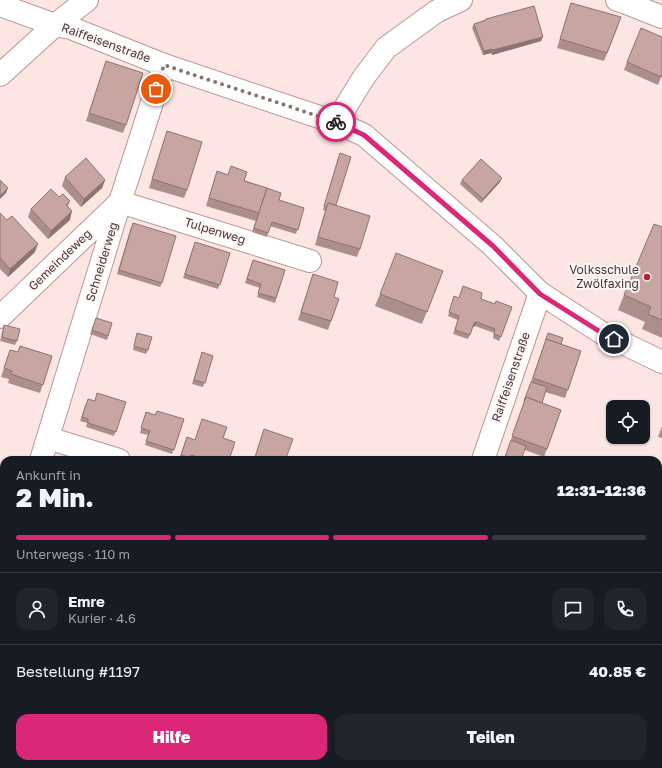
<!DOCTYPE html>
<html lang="de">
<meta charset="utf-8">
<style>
body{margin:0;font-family:"Golos Text",sans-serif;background:#20242c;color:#f1f3f6;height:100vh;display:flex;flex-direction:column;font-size:15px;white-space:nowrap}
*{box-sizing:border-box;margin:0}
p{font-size:13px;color:#9ea1a6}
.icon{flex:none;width:22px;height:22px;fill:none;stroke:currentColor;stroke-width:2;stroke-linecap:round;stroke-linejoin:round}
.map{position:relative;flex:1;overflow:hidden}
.drawer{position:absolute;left:0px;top:456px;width:662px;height:312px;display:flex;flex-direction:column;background:#171b24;border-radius:12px 12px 0 0;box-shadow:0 1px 3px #0004}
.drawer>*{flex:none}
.buttons{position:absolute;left:606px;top:400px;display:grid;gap:8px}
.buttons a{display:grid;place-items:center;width:44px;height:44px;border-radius:8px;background:#171b24;box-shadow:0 1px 3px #0004;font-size:20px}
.pin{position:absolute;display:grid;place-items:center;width:34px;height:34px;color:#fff;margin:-17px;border:2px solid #fff;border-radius:50%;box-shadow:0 1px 4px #0007}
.courier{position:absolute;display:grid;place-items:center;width:40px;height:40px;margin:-20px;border:3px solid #db2777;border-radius:50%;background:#fff;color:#222;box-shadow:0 1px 5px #0007}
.summary em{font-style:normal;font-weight:800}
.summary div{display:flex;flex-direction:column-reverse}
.summary{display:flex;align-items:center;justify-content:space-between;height:68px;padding:0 16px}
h1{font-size:26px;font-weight:800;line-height:30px}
.bar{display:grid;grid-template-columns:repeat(4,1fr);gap:6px 4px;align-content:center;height:48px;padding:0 16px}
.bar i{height:5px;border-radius:3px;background:#363941}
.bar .active{background:#db2777}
.bar p{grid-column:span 4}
.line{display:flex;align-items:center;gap:10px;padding:0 16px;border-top:1px solid #363941}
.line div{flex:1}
.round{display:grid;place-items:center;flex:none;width:42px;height:42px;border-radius:12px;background:#20242c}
.primary-button{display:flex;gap:8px;margin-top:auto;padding:8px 16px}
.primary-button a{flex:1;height:46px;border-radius:12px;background:#db2777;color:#fff;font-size:16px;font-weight:800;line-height:46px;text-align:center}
.primary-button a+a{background:#20242c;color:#f1f3f6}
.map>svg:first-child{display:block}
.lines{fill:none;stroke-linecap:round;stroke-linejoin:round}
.minor-casing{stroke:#ba9894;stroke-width:24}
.secondary-casing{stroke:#ba9894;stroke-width:24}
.minor{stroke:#fff;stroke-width:22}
.secondary{stroke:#fee6e3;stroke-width:22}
.wall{fill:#ac8e8a}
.shaded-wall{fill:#8c7471}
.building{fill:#c8a5a1;stroke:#8c7471}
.done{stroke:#867472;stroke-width:4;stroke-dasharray:0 7.2}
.route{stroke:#db2777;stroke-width:5}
.poi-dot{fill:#b42325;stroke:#fef6f5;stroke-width:1.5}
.labels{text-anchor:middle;stroke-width:4;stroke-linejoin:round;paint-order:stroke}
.street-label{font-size:12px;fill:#463736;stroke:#fef6f5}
.poi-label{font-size:12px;fill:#463736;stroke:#fef6f5;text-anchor:end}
</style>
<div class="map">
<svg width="662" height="768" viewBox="0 0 662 768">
<rect width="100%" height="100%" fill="#fce5e2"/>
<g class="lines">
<defs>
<g id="minor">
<path d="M617,0l7,2 38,15"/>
<path d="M0,5l55,20 16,3 93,37 176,59 24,11 129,111 47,47 62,40 60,29"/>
<path d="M0,75l55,-50 32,-25"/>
<path d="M340,124l6,-18 18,-29 22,-29 51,-37 24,-11"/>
<path d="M120,202l190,59"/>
<path d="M0,317l119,-114"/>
<path d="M48,438l71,22"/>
<path d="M41,460l79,-258 44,-137"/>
<path d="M483,460l57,-167"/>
<path d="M0,589l4,-12"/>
<path d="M323,764l11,4"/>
<path d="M30,768l2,-4"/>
</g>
<g id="secondary">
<path d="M0,673l4,2"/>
<path d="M149,764l6,4"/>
</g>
</defs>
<use href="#minor" class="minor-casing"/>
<use href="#secondary" class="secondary-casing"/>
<use href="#minor" class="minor"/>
<use href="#secondary" class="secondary"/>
</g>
<g class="wall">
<path d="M571,3l47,23 -14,35 -47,-13z"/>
<path d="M486,19l55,22 -49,14 -1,-2 -8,2 -11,-27 2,-4 11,-4z"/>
<path d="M662,37v38l-4,10 -34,-15 3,-8z"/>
<path d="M106,61l20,64 -3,8 -37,-12z"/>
<path d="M167,131l20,59 -3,8 -35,-10z"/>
<path d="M338,158l-2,47 24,44 -3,8 -42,-12 10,-34 -2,-1z"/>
<path d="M217,171l50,17 12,12 25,8 -8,26 -26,-8 -3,11 -15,-5 5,-14 -1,3 -50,-15z"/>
<path d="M65,177l40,3 -3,8 -21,19 -19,-21z"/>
<path d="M462,180l38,2 -19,21 -21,-19z"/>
<path d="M59,197l11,4 -2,5 2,14 -22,19 -20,-22 3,-8z"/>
<path d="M0,213l35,39 -27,25 -8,-8z"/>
<path d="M131,227l31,56 -2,4 -43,-13z"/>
<path d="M662,227v111l-20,-9 3,-7 -27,-12 6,-15z"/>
<path d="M195,242l35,11 -12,36 -35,-11z"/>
<path d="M253,260l32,10 -10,33 -18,-6 3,-9 -15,-5z"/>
<path d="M313,274l21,23 5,2 -11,31 -30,-10z"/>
<path d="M438,283l-16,41 -47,-18 5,-12z"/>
<path d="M454,296l5,2 22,1 14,5 17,3 -13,34 -6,-3 1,-5 -19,-7 -2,1 -5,12 -15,-5 5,-14 -10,-4z"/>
<path d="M96,318l16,5 -5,17 -17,-6z"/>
<path d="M4,325l13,16 -2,4 -15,-4z"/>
<path d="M137,333l11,17 -2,4 -13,-4z"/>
<path d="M561,344l20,7 -16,47 -20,-6 -3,11 19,7 -17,47 -19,-7 -21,10 39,-113z"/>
<path d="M20,346l32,10 -12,37 -32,-10 1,-4 -8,-2 9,-27 8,2z"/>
<path d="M202,352l11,4 -10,31 -11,-3z"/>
<path d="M94,401l32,1 -12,34 -28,-9 1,-4 -7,-2 6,-18z"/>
<path d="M146,412l9,3 29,4 -12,35 -27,-9 3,-10 -8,-2z"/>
<path d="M662,426v12l-4,-1z"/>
<path d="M187,437l8,3 28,-2 6,22h-36l-3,-1 -1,1h-7l-3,-1z"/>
<path d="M4,608v32l-4,-2v-17z"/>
<path d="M356,764h32l-1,4h-20z"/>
<path d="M519,764h10l-1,3z"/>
<path d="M540,764l72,4h-74z"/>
</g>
<g class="shaded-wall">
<path d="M543,37l-2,4 -49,14 1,-5z"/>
<path d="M493,49l-2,4 -8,2 1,-4z"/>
<path d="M502,178l-2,4 -19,21 2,-4z"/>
<path d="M105,180l-3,8 -21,19 3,-8z"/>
<path d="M8,188l-2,5 -6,6v-3z"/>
<path d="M72,211l-2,9 -22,19 3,-8z"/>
<path d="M38,244l-3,8 -27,25 2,-8z"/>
<path d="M477,322l-2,4 -3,1 2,-4z"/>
</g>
<g class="building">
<path d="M571,3l50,14 -14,36 -47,-14z"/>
<path d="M534,6l9,31 -50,13v-1l-9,2 -10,-27 12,-4v-1z"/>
<path d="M641,28l21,9v37l-1,3 -34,-15z"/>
<path d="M106,61l37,12 -17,52 -37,-12z"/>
<path d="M167,131l35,11 -15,48 -35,-11z"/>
<path d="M340,153l11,4 -15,48 -8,-2 -1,4 -3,-1z"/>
<path d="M86,158l19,22 -21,19 -19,-22z"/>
<path d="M481,159l21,19 -19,21 -21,-19z"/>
<path d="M231,166l16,6 -3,9 23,7 -8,25 -50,-15 8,-27 11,4z"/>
<path d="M0,180l8,8 -8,8z"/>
<path d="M267,188l14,5 -2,7 25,8 -6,22 -26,-8 -4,11 -14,-5z"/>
<path d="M51,189l8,8 4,-3 7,7 -4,4 6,6 -21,20 -20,-22z"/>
<path d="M328,203l42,13 -10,33 -42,-12z"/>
<path d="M0,213l7,7 5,-4 26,28 -28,25 -10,-11z"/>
<path d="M133,223l43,13 -14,47 -43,-13z"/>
<path d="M654,224l8,3v93l-14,-6 3,-7 -27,-12z"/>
<path d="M195,242l35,11 -10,32 -35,-11z"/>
<path d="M396,253l47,18 -16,41 -47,-18z"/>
<path d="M253,260l32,10 -9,28 -18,-5 3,-9 -14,-5z"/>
<path d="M313,274l25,8 -4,15 5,2 -8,22 -30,-9z"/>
<path d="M463,286l19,7 -1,6 14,5 1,-3 16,6 -11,30 -7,-3 1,-5 -18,-7 -3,1 -4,12 -15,-5 4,-14 -10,-4 5,-16 5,2z"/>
<path d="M96,318l16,5 -4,13 -16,-6z"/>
<path d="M4,325l16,4 -3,12 -15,-4z"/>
<path d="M137,333l15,4 -4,13 -14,-4z"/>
<path d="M548,333l15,5 -2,6 -15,-5z"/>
<path d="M546,339l35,12 -13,39 -35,-12z"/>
<path d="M20,346l32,10 -9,29 -32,-11 1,-3 -8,-3 6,-18 8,2z"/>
<path d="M202,352l11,4 -8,27 -11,-3z"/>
<path d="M531,382l16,5 -5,16 -16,-6 -2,4z"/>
<path d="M97,393l29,9 -10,30 -28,-9v-4l-6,-2 6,-18 7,2z"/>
<path d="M526,397l35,13 -14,39 -35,-13z"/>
<path d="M157,411l27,8 -10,31 -28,-9 4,-10 -9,-3 5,-16 9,3z"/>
<path d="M202,419l25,8 -4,11 12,4 -6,18h-22l-16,-5 -1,3 -9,-3 6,-18 8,3z"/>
<path d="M264,429l29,10 -7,19 5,2h-37z"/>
<path d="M511,440l15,6 -5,14h-3l-12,-4 -2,4z"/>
<path d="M506,456l12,4h-14z"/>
<path d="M0,499l3,1 -3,8z"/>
<path d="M658,605l4,1v4l-4,10z"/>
<path d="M4,609v21l-4,-1v-6z"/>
<path d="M0,727l4,2v5l-1,3h1v27l-1,4h-3z"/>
<path d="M46,764h21l8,4h-31z"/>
<path d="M401,764h68l-1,4h-69z"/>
<path d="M540,764h61l11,4h-11l-2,-1 -1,1h-47z"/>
</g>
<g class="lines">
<path class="done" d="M156,89l8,-24 172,57"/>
<path class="route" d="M336,122l28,13 129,111 47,48 62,39 12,6"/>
</g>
<circle class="poi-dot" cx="647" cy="277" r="4"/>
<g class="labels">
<g class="street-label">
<text transform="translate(106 43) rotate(20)" y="4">Raiffeisenstraße</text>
<text transform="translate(215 231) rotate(17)" y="4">Tulpenweg</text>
<text transform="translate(60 260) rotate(-44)" y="4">Gemeindeweg</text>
<text transform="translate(102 262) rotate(-73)" y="4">Schneiderweg</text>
<text transform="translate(511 377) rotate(-71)" y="4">Raiffeisenstraße</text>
</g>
<g class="poi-label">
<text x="639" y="274">Volksschule<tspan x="639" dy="14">Zwölfaxing</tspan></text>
</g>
</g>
</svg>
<div class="buttons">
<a><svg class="icon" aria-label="locate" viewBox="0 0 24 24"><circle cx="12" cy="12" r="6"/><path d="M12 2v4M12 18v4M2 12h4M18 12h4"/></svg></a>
</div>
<div class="pin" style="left:156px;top:89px;background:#ea580c"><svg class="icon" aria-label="bag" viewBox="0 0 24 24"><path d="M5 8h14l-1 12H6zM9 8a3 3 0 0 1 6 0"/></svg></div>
<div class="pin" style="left:614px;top:339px;background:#1f2937"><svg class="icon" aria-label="home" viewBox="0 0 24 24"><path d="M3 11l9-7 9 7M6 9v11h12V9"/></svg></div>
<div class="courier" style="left:336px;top:122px"><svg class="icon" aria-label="bike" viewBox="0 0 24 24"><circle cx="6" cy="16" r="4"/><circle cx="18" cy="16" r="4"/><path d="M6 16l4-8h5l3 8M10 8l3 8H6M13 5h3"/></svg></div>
<section class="drawer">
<div class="summary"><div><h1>2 Min.</h1><p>Ankunft in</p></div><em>12:31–12:36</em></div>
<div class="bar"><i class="active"></i><i class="active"></i><i class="active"></i><i></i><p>Unterwegs · 110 m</p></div>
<div class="line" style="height:72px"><a class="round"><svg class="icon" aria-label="person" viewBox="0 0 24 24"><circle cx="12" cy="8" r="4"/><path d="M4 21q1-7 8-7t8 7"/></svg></a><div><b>Emre</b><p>Kurier · 4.6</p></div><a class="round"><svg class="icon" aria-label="chat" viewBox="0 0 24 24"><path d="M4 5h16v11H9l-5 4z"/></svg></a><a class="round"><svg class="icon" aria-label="phone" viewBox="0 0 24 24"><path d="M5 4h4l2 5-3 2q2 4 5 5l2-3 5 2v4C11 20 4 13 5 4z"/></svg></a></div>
<div class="line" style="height:52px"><div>Bestellung #1197</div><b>40.85 €</b></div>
<div class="primary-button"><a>Hilfe</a><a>Teilen</a></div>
</section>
</div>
